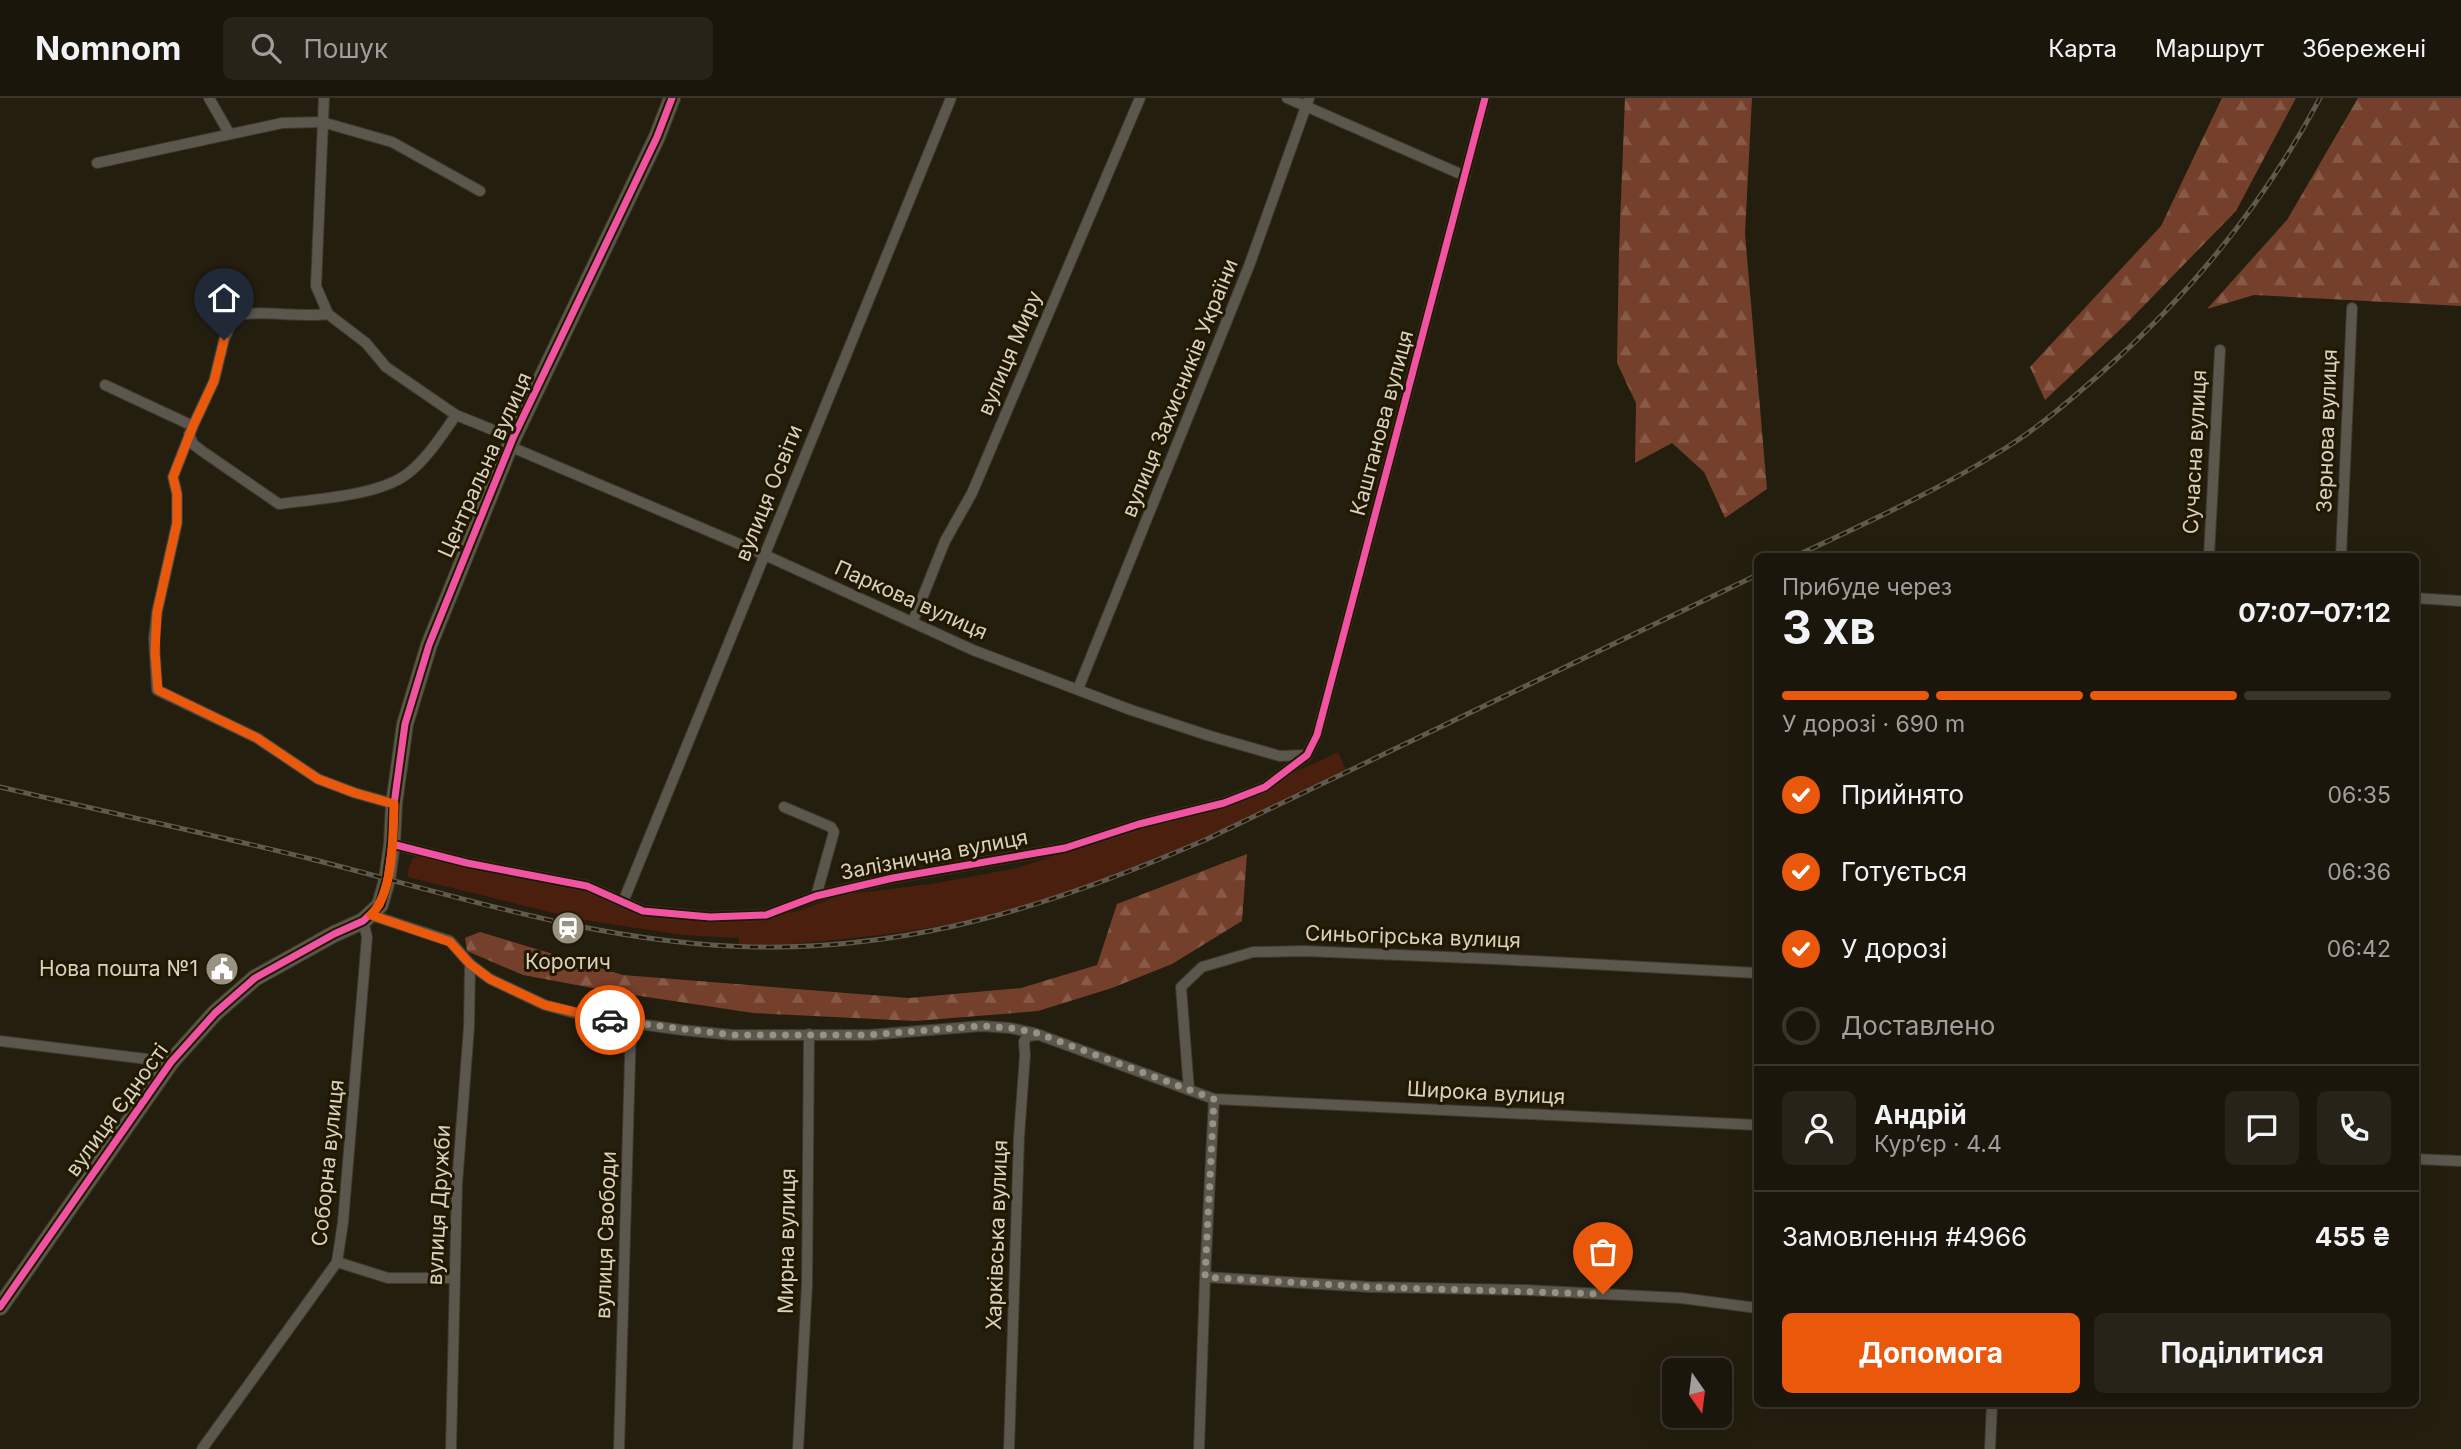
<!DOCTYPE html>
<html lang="uk">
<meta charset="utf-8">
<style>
body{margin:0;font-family:Inter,sans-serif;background:#282319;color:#f1f3f6;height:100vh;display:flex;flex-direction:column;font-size:26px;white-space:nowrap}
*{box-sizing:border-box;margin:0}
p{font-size:23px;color:#a09f9d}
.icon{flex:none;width:38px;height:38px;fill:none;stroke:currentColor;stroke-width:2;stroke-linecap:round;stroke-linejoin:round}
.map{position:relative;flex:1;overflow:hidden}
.side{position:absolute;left:1754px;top:455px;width:665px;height:854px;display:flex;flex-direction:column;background:#1b160b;border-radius:10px;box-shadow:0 7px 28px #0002,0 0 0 2px #39352c}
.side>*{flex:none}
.needle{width:46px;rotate:166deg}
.controls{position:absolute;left:1662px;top:1260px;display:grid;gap:14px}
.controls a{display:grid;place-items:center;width:70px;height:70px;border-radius:10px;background:#1b160b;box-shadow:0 7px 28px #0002,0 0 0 2px #39352c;font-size:35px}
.pin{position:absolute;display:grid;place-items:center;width:60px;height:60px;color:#fff;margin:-72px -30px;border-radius:50% 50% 50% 0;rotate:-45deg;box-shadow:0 0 7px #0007}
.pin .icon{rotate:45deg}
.courier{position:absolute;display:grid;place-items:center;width:70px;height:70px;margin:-35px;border:5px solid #ea580c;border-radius:50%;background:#fff;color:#222;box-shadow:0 2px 9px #0007}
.overview em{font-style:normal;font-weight:700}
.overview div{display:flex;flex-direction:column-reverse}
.overview{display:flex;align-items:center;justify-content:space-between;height:119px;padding:0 28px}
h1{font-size:46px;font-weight:700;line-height:52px}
.bar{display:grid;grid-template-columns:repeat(4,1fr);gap:10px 7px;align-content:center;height:84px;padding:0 28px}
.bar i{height:9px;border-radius:5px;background:#39352c}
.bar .selected{background:#ea580c}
.bar p{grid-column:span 4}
.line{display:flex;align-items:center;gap:18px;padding:0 28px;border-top:2px solid #39352c}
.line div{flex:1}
.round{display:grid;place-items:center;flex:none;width:74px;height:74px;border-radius:10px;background:#282319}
ol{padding:0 28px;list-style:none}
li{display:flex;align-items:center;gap:21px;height:77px}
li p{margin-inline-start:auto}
li .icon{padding:7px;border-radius:50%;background:#ea580c;color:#fff;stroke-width:4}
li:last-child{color:#a09f9d}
li i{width:38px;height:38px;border:4px solid #39352c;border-radius:50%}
.cta{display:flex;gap:14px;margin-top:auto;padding:14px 28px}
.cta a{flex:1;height:80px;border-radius:10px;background:#ea580c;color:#fff;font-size:28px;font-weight:700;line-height:80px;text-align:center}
.cta a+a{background:#282319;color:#f1f3f6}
header{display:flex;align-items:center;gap:42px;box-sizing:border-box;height:98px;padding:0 35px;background:#1b160b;border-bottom:2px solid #39352c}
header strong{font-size:33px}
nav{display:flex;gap:38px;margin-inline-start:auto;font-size:24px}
.search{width:490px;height:63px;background:#282319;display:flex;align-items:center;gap:18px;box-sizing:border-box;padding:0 24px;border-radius:10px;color:#a09f9d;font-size:26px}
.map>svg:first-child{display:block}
.green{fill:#4a1f0e}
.forest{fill:url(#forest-firs)}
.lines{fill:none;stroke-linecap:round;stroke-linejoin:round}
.street-casing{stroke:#3e392f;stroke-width:12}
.secondary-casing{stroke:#3e392f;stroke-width:18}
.street{stroke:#5b574d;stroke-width:10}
.secondary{stroke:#5b584a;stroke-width:16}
.rail-casing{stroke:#5f5a50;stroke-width:5}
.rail{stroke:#221800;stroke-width:2.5;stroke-dasharray:8;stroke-linecap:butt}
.cycleway-casing{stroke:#221800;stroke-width:11}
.cycleway{stroke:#f153a3;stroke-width:7}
.done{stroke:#989283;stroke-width:7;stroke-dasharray:0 12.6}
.route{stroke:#ea580c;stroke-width:9}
.labels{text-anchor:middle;stroke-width:6;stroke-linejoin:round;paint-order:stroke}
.street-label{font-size:21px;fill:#d7d1c1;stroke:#221800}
.poi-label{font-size:21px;fill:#d7d1c1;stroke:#221800}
</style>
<header>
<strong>Nomnom</strong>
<div class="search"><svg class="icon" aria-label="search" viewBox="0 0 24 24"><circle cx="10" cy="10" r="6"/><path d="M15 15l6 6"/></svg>Пошук</div>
<nav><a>Карта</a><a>Маршрут</a><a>Збережені</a></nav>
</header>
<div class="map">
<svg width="2461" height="1351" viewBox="0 0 2461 1351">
<defs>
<pattern id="forest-firs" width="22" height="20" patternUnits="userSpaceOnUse" patternTransform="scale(1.75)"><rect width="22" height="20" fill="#743f2b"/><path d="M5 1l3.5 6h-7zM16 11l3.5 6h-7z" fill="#875a48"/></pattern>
</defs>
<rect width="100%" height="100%" fill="#241e0f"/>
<path class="green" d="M1338,654l8,19c-125,59 -254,125 -391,152 -36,7 -73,12 -110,16 -35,3 -71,8 -106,5v-6l-56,-3 -106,-16 -169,-42v-7l5,-12 8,-1 162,32 45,17 107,11 60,-5 48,-17 88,-11 86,-16 238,-77z"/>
<g class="forest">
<path d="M1625,0h127l-7,136 22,255 -42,29 -21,-46 -32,-29 -37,20 1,-60 -19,-40 2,-114z"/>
<path d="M2222,0h74l-60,113 -111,114 -80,75 -15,-33 131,-141z"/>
<path d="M2358,0h103v208l-207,-11 -47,14 80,-89z"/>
<path d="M1247,756l-5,67 -70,43 -60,24 -74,23 -123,10 -162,-8 -139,-21 -91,-17 -56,-24 -2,-13 15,-6 143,43 286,23 112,-10 76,-23 20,-61z"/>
</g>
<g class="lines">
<defs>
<g id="street">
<path d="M209,0l20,35"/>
<path d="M324,0l-8,188 12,28 38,29 20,24 70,48 57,23"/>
<path d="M1287,0l178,78"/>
<path d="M97,65l185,-40 40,-1 70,20 88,49"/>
<path d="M328,216c-32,4 -64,-5 -94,2l-10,24 -10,41 -21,45 -20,51 4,17v29l-20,89 -3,27 3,51 100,48 61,41 37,14 39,11"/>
<path d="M105,287l88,41"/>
<path d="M189,336l4,10 9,7 77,53c36,-5 99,-8 128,-30 20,-15 35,-39 49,-59"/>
<path d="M509,348l256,109 208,95 158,60 79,26 70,20 27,-1"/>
<path d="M2209,458l11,-206"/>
<path d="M2341,458l11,-248"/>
<path d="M2415,500l46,3"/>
<path d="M913,523l32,-80 27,-48 168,-395"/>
<path d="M1078,591l171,-423 60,-168"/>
<path d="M784,709l47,20 3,5 -18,64"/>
<path d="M392,746l75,19 120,23 56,25 67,6 56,-2 50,-19 77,-18 172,-30 74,-24 85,-21 41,-16 42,-32 10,-20 168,-637"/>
<path d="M623,804l328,-804"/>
<path d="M371,817l79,26 20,23 20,15 55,26 45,12 92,13 51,5h135l114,-9 28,2 24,5 180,66 543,26"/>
<path d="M0,943l171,21"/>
<path d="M1189,992l-8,-103 21,-20 51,-15 51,-1 191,8 262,14"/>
<path d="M2415,1061l46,2"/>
<path d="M337,1164l51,16h66"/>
<path d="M1205,1179l165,10 155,3 156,8 76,10"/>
<path d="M202,1351l135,-187 6,-40 24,-285 -4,-16"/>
<path d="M451,1351l6,-265 12,-157 1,-63"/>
<path d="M619,1351l12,-426"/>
<path d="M798,1351l9,-164 2,-251"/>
<path d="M1009,1351l10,-312 6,-82 -1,-13 3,-6 11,-1"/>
<path d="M1199,1351l6,-172 9,-178"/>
<path d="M1990,1351l2,-45"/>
</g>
<path id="secondary" d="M0,1209l171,-245 44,-49 40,-35 79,-44 29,-13 17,-16 7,-25 5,-36 2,-40 11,-80 24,-79 84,-207 144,-301 15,-39"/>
</defs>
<use href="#street" class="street-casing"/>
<use href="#secondary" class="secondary-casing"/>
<use href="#street" class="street"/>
<use href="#secondary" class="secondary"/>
<defs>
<g id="rail">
<path d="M1796,458c70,-33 141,-65 208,-107 34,-21 65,-48 96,-75 90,-79 164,-170 220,-276"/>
<path d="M0,689c105,25 211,47 315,73 145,37 289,84 439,87 163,3 305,-44 451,-107l552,-265"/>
</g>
</defs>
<use href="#rail" class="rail-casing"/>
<use href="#rail" class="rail"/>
<defs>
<g id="cycleway">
<path d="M392,746l75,19 120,23 56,25 67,6 56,-2 50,-19 77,-18 172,-30 74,-24 85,-21 41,-16 42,-32 10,-20 168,-637"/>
<path d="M0,1209l171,-245 44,-49 40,-35 79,-44 29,-13 17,-16 7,-25 5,-36 2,-40 11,-80 24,-79 84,-207 144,-301 15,-39"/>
</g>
</defs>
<use href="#cycleway" class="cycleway-casing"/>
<use href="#cycleway" class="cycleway"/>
</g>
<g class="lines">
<path class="done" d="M610,922l123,15h135l114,-9 28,2 24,4 180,67 -9,178 165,10 233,7"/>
<path class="route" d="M224,242l-10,41 -21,45 -20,51 4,17v29l-20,89 -2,41 3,37 99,48 61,41 37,14 39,11c-1,32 0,88 -23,111l79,27 20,22 20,15 55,26 65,15"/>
</g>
<defs>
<symbol id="station-disc" viewBox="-11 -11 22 22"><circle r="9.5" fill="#989283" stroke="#221800"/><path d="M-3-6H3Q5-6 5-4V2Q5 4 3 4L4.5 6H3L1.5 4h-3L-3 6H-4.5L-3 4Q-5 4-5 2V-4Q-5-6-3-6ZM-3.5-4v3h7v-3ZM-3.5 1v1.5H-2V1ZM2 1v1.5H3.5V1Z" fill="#fff"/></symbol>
<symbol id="civic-disc" viewBox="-11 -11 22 22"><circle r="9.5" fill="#989283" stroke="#221800"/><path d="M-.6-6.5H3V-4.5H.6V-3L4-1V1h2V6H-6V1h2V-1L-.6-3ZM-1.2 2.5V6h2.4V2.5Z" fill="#fff"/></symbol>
</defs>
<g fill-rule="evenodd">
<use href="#station-disc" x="549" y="811" width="38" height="38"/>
<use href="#civic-disc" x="203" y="852" width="38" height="38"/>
</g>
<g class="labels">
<g class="street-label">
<text transform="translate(1010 255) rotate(-67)" y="7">вулиця Миру</text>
<text transform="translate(1180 290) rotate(-68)" y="7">вулиця Захисників України</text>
<text transform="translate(1382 325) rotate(-75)" y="7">Каштанова вулиця</text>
<text transform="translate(2327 333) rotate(-88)" y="7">Зернова вулиця</text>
<text transform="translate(2195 354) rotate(-87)" y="7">Сучасна вулиця</text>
<text transform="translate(485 367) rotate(-66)" y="7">Центральна вулиця</text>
<text transform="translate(769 395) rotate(-68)" y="7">вулиця Освіти</text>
<text transform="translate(911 502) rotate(24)" y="7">Паркова вулиця</text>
<text transform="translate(934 757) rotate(-11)" y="7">Залізнична вулиця</text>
<text transform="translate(1413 839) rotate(2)" y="7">Синьогірська вулиця</text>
<text transform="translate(1486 995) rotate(3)" y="7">Широка вулиця</text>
<text transform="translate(117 1012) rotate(-54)" y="7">вулиця Єдності</text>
<text transform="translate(328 1065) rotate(-84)" y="7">Соборна вулиця</text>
<text transform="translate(439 1107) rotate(-87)" y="7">вулиця Дружби</text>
<text transform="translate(606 1137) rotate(-88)" y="7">вулиця Свободи</text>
<text transform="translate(997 1137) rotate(-88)" y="7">Харківська вулиця</text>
<text transform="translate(787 1143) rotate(-89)" y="7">Мирна вулиця</text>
</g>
<g class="poi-label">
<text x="568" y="871">Коротич</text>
<text x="198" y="878" text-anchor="end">Нова пошта №1</text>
</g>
</g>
</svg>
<div class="controls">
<a><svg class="needle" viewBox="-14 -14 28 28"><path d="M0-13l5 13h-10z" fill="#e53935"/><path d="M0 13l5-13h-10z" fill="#a09f9d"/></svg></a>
</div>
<div class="pin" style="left:1603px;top:1196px;background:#ea580c"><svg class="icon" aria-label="bag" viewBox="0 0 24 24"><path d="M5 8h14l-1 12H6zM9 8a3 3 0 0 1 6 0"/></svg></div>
<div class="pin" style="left:224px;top:242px;background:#1f2937"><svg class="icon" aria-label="home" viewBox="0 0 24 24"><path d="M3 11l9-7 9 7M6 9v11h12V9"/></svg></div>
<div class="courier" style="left:610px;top:922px"><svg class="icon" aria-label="car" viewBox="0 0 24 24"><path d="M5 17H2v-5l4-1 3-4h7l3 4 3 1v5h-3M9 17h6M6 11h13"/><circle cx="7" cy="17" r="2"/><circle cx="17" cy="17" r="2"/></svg></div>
<section class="side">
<div class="overview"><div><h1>3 хв</h1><p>Прибуде через</p></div><em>07:07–07:12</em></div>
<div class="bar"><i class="selected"></i><i class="selected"></i><i class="selected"></i><i></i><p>У дорозі · 690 m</p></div>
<ol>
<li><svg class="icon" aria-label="check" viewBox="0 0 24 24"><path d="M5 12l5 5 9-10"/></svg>Прийнято<p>06:35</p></li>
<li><svg class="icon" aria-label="check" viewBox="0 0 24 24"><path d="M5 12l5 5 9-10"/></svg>Готується<p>06:36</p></li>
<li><svg class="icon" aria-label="check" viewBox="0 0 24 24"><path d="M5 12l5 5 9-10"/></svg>У дорозі<p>06:42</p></li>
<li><i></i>Доставлено</li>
</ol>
<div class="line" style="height:126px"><a class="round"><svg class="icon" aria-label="person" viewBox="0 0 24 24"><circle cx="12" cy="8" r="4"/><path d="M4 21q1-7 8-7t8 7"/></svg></a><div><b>Андрій</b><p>Кур’єр · 4.4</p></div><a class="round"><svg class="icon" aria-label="chat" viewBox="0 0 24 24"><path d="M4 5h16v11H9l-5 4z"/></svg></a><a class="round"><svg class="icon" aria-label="phone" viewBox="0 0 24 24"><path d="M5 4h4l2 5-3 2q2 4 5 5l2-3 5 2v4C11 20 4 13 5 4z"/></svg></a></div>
<div class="line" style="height:91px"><div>Замовлення #4966</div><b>455 ₴</b></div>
<div class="cta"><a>Допомога</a><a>Поділитися</a></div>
</section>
</div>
